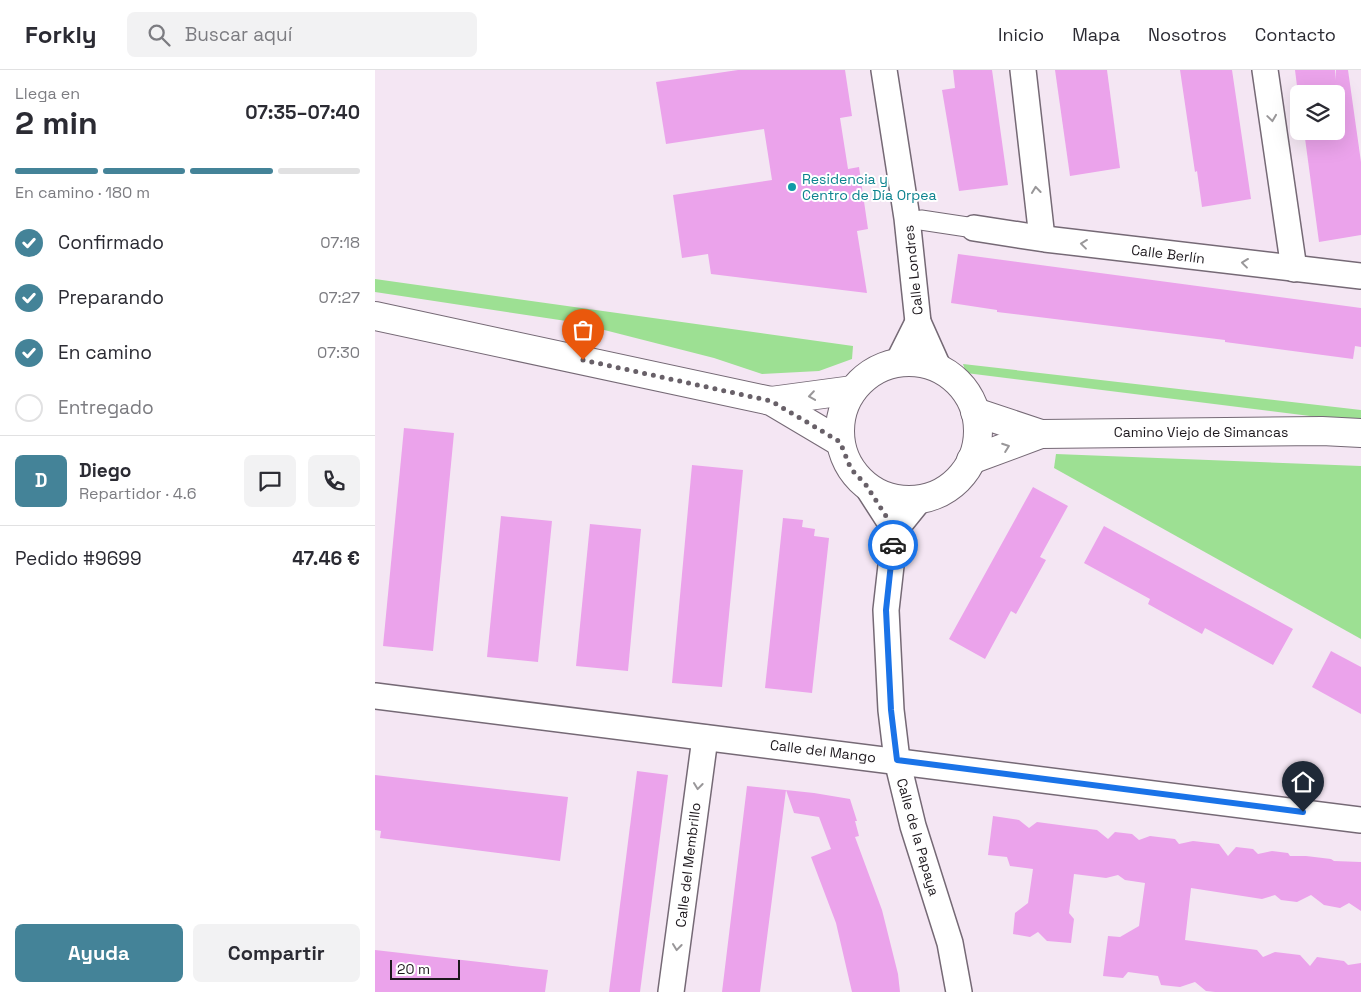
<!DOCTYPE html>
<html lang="es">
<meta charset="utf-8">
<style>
body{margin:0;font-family:"Space Grotesk",sans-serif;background:#f2f2f3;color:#2b2b33;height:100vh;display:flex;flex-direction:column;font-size:19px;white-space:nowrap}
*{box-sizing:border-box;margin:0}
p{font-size:16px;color:#7c7c81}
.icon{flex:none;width:28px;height:28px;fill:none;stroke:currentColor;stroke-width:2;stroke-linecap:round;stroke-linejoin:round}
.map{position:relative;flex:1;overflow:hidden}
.side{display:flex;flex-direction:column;background:#fff;width:375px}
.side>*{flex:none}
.buttons{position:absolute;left:915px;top:15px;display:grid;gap:10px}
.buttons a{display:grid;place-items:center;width:55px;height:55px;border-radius:8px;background:#fff;box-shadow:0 5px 20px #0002;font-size:25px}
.scale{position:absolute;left:15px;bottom:12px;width:70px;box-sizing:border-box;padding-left:5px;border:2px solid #1d181d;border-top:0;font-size:14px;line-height:18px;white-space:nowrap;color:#1d181d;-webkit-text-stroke:4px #fff;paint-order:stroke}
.pin{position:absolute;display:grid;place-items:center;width:42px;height:42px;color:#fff;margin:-51px -21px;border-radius:50% 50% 50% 0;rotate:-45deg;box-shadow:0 0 5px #0007}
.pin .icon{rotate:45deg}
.courier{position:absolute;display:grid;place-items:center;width:50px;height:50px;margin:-25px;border:4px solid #1a73e8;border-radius:50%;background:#fff;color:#222;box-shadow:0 1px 6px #0007}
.summary em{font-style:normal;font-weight:700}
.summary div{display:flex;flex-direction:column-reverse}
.summary{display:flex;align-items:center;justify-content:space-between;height:85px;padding:0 15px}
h1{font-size:32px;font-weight:700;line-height:38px}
.bar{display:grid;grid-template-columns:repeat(4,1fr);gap:8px 5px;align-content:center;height:60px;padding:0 15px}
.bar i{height:6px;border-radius:4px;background:#e1e1e2}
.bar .current{background:#448398}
.bar p{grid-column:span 4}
.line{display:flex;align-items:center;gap:12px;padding:0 15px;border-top:1px solid #e1e1e2}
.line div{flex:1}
.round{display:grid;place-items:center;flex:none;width:52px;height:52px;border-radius:8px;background:#f2f2f3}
ol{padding:0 15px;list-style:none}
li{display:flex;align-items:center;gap:15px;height:55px}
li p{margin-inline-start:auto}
li .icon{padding:5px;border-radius:50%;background:#448398;color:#fff;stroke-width:4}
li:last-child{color:#7c7c81}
li i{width:28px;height:28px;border:2px solid #e1e1e2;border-radius:50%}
.primary-button{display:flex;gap:10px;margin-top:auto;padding:10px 15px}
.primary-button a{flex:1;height:58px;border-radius:8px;background:#448398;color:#fff;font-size:20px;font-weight:700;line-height:58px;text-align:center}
.primary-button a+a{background:#f2f2f3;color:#2b2b33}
header{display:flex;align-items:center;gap:30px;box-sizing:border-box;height:70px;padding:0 25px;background:#fff;border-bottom:1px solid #e1e1e2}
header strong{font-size:24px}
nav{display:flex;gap:28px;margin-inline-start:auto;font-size:18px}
.search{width:350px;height:45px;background:#f2f2f3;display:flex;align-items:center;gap:12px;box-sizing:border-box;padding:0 18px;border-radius:8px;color:#7c7c81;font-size:19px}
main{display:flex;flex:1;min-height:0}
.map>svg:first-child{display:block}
.green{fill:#9de093}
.building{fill:#eba3eb}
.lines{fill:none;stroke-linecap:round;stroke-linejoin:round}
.pedestrian-casing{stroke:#756975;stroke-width:21}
.minor-casing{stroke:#756975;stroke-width:28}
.secondary-casing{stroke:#756975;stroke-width:30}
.pedestrian{stroke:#fff;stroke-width:19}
.minor{stroke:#fff;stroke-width:25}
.secondary{stroke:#fff;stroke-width:28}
.oneway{stroke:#999799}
.done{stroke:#686068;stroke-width:5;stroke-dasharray:0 9}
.route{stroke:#1a73e8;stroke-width:6}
.culture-dot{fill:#0f9aa8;stroke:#fff;stroke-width:2}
.labels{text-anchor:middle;stroke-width:4;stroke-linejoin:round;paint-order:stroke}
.culture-label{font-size:14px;fill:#0d838f;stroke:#fff;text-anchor:start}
.street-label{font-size:14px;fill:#1d181d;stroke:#fff}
</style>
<header>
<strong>Forkly</strong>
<div class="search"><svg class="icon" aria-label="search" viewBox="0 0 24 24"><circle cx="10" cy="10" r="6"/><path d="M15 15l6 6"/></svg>Buscar aquí</div>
<nav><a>Inicio</a><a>Mapa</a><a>Nosotros</a><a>Contacto</a></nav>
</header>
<main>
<section class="side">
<div class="summary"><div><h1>2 min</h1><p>Llega en</p></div><em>07:35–07:40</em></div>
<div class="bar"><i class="current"></i><i class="current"></i><i class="current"></i><i></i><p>En camino · 180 m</p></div>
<ol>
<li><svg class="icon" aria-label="check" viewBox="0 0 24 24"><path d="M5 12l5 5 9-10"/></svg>Confirmado<p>07:18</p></li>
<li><svg class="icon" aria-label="check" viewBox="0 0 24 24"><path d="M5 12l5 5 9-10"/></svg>Preparando<p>07:27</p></li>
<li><svg class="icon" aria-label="check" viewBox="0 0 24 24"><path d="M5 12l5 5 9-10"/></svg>En camino<p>07:30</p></li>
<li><i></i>Entregado</li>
</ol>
<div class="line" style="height:90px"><b class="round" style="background:#448398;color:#fff">D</b><div><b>Diego</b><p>Repartidor · 4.6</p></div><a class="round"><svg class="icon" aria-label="chat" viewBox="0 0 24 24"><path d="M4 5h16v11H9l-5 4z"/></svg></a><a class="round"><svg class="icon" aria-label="phone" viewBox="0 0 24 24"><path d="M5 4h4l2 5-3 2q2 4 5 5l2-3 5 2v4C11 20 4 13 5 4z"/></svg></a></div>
<div class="line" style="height:65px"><div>Pedido #9699</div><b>47.46 €</b></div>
<div class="primary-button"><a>Ayuda</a><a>Compartir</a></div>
</section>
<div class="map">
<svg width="986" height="922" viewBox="0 0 986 922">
<rect width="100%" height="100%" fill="#f4e6f3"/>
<g class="green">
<path d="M0,209l478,67 -1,13 -33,12 -57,3 -48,-16 -141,-36 -198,-30z"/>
<path d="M588,294l398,46v10l-35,-2 -360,-45z"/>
<path d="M681,384l305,12v173l-307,-171z"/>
</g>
<g class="building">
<path d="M363,0h107l7,46 -12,2 8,51 11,-2 9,62 -11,2 10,62 -156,-19 -3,-20 -26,4 -9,-63 99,-15 -8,-51 -98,15 -10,-62z"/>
<path d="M578,0h39l16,115 -49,6 -17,-101 13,-2z"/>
<path d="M680,0h52l13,98 -50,8z"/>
<path d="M805,0h52l19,129 -49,8 -5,-36 -2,1z"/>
<path d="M920,0h40l1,10v-10h12l13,92v73l-42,7 -15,-111h32v-37h-38z"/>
<path d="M583,184l403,54v39l-6,-1 -2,13 -128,-17v-2l-228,-28v-2l-46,-7z"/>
<path d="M29,358l50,5 -21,218 -50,-5z"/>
<path d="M317,395l51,5 -21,217 -50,-4z"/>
<path d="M658,417l35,19 -28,51 6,3 -30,54 -5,-3 -26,48 -36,-20z"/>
<path d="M126,446l51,5 -14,141 -51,-5z"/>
<path d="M408,448l20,2 -1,7 13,2 -1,7 15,2 -17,155 -47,-5z"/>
<path d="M215,454l51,5 -13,142 -52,-5z"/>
<path d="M729,456l189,103 -20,36 -68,-37 -3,6 -54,-30 2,-5 -66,-36z"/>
<path d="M956,581l30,16v47l-49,-27z"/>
<path d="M262,701l31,4 -28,217h-31z"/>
<path d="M0,705l193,22 -8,64 -180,-23 1,-7 -6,-1z"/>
<path d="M372,716l67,7 36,6 7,22h-2l4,15 -4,1 27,73 16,64 2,18h-48l-16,-69 -25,-66 20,-8 -12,-32 -25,-4 -8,-23 -26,202h-38z"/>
<path d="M618,746l26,4 10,8 8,-6 60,8 11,9 7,-7 17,2 7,6 11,-4 25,3 4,5 14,-3 26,3 9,12 8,-9 17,2 5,5 14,-3 16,2 2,3h16l25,3 3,2 27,1v49l-12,-8 -9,5 -16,-3 -13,-10 -14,7 -16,-2 -6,-5 -13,4 -71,-11 -6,52 72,10 6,7 12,-5 25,3 10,11 7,-9 27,4 4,4 13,-2v29h-146l-9,-1 -11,-9 -15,5 -19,-2 -3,-9 -30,-4 -5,6 -20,-2 5,-40 12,1 19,-11 6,-43 -20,-3 -7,-5 -12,3 -32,-4 -5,39 5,6 -3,24 -24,-2 -9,-9 -8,5 -17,-3 2,-21 13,-10 5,-34 -23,-3 -3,-9 -19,-2z"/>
<path d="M0,880l173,20 -3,22h-170z"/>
</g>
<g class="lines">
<defs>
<path id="pedestrian" d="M546,150l53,8"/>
<g id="minor">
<path d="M509,0l23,148 11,104 21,47"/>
<path d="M648,0l19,168"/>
<path d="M890,0l29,199"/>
<path d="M599,158l71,11 316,37"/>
<path d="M523,292l20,-40"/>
<path d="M491,415l29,45"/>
<path d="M545,429l-25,31 -9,80 5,100 6,50 16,66 37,117 9,49"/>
<path d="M0,626l986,124"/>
<path d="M296,922l34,-254"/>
</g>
<g id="secondary">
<path d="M0,246l396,85 69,41"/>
<circle cx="534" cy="361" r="69"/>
<path d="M396,331l82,-11"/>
<path d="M600,342l66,22 281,-3 39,2"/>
<path d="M596,390l70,-26"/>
</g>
</defs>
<use href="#pedestrian" class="pedestrian-casing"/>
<use href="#minor" class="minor-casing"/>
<use href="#secondary" class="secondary-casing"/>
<use href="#pedestrian" class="pedestrian"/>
<use href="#minor" class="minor"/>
<use href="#secondary" class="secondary"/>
</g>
<defs><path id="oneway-chevron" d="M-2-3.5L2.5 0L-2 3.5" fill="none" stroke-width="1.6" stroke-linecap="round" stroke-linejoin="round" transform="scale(1.25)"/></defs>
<g class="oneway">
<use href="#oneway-chevron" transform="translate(897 48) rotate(82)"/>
<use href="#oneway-chevron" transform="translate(661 120) rotate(-96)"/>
<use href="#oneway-chevron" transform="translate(709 174) rotate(-173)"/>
<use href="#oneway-chevron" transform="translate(870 193) rotate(-173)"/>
<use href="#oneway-chevron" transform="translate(437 326) rotate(172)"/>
<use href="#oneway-chevron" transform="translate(631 377) rotate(-20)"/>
<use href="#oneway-chevron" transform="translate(323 716) rotate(97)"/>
<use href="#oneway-chevron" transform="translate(302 877) rotate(97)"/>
</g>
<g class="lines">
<path class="done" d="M208,290l188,41 51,30 18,11 11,27 15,16 29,45 -2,15"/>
<path class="route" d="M518,475l-7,65 5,100 6,50 406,52"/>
</g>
<circle class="culture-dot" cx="417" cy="117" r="5"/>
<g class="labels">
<g class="culture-label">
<text x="427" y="114">Residencia y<tspan x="427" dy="16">Centro de Día Orpea</tspan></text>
</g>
<g class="street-label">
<text transform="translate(793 184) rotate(7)" y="5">Calle Berlín</text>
<text transform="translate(538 200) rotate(-96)" y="5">Calle Londres</text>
<text x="826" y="367">Camino Viejo de Simancas</text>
<text transform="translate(448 681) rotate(7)" y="5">Calle del Mango</text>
<text transform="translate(543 767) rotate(74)" y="5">Calle de la Papaya</text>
<text transform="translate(313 795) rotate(-83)" y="5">Calle del Membrillo</text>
</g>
</g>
</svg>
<div class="buttons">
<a><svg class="icon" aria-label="layers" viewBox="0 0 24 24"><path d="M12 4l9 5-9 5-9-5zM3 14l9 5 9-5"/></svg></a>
</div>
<div class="scale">20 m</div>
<div class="pin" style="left:208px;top:290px;background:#ea580c"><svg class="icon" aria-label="bag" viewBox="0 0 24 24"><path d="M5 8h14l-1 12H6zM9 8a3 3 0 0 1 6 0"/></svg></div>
<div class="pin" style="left:928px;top:742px;background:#1f2937"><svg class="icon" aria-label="home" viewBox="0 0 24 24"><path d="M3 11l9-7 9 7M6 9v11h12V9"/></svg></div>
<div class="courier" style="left:518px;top:475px"><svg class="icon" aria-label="car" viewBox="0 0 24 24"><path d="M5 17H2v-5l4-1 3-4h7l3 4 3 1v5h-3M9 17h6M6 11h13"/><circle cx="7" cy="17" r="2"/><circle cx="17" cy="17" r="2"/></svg></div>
</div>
</main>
